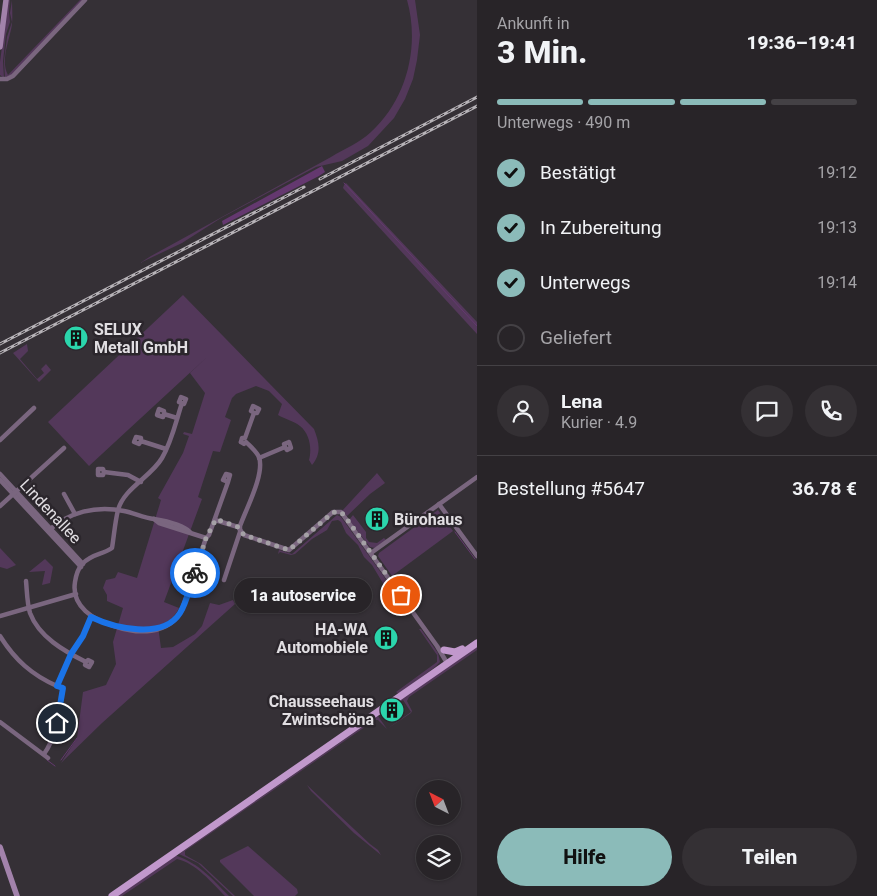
<!DOCTYPE html>
<html lang="de">
<meta charset="utf-8">
<style>
body{margin:0;font-family:Roboto,sans-serif;background:#343034;color:#f1f3f6;height:100vh;display:flex;flex-direction:column;font-size:19px;white-space:nowrap}
*{box-sizing:border-box;margin:0}
p{font-size:16px;color:#a5a4a8}
.icon{flex:none;width:28px;height:28px;fill:none;stroke:currentColor;stroke-width:2;stroke-linecap:round;stroke-linejoin:round}
.map{position:relative;flex:1;overflow:hidden}
.drawer{display:flex;flex-direction:column;background:#282428;width:400px}
.drawer>*{flex:none}
.needle{width:32px;rotate:318deg}
.controls{position:absolute;left:416px;top:780px;display:grid;gap:10px}
.controls a{display:grid;place-items:center;width:45px;height:45px;border-radius:50%;background:#282428;box-shadow:0 1px 4px #0004,0 0 0 1px #444145;font-size:25px}
.pin{position:absolute;display:grid;place-items:center;width:42px;height:42px;color:#fff;margin:-21px;border:2px solid #fff;border-radius:50%;box-shadow:0 1px 5px #0007}
.courier{position:absolute;display:grid;place-items:center;width:50px;height:50px;margin:-25px;border:4px solid #1a73e8;border-radius:50%;background:#fff;color:#222;box-shadow:0 1px 6px #0007}
.bubble{position:absolute;height:35px;border-radius:18px;background:#282428;box-shadow:0 1px 4px #0004,0 0 0 1px #444145;font-size:16px;font-weight:800;line-height:35px;text-align:center}
.summary em{font-style:normal;font-weight:800}
.summary div{display:flex;flex-direction:column-reverse}
.summary{display:flex;align-items:center;justify-content:space-between;height:85px;padding:0 20px}
h1{font-size:32px;font-weight:800;line-height:38px}
.bar{display:grid;grid-template-columns:repeat(4,1fr);gap:8px 5px;align-content:center;height:60px;padding:0 20px}
.bar i{height:6px;border-radius:4px;background:#444145}
.bar .selected{background:#8bbbb9}
.bar p{grid-column:span 4}
.line{display:flex;align-items:center;gap:12px;padding:0 20px;border-top:1px solid #444145}
.line div{flex:1}
.round{display:grid;place-items:center;flex:none;width:52px;height:52px;border-radius:26px;background:#343034}
ol{padding:0 20px;list-style:none}
li{display:flex;align-items:center;gap:15px;height:55px}
li p{margin-inline-start:auto}
li .icon{padding:5px;border-radius:50%;background:#8bbbb9;color:#111;stroke-width:4}
li:last-child{color:#a5a4a8}
li i{width:28px;height:28px;border:2px solid #444145;border-radius:50%}
.action{display:flex;gap:10px;margin-top:auto;padding:10px 20px}
.action a{flex:1;height:58px;border-radius:30px;background:#8bbbb9;color:#111;font-size:20px;font-weight:800;line-height:58px;text-align:center}
.action a+a{background:#343034;color:#f1f3f6}
main{display:flex;flex:1;min-height:0}
.map>svg:first-child{display:block}
.green{fill:#53385a}
.water{fill:#64386f}
.lines{fill:none;stroke-linecap:round;stroke-linejoin:round}
.stream{stroke:#64386f;stroke-width:1}
.street{stroke:#7a667f;stroke-width:4.5}
.secondary{stroke:#a282ab;stroke-width:5.5}
.primary{stroke:#c198cc;stroke-width:7}
.rail-casing{stroke:#b7b3b8;stroke-width:3}
.rail{stroke:#2b262c;stroke-width:1;stroke-dasharray:4;stroke-linecap:butt}
.done{stroke:#a5a1a6;stroke-width:5;stroke-dasharray:0 9}
.route{stroke:#1a73e8;stroke-width:6}
.labels{text-anchor:middle;stroke-width:5;stroke-linejoin:round;paint-order:stroke}
.poi-label{font-size:16px;font-weight:bold;fill:#e1dee2;stroke:#2b262c;text-anchor:start}
.street-label{font-size:16px;fill:#e1dee2;stroke:#2b262c}
</style>
<main>
<div class="map">
<svg width="477" height="896" viewBox="0 0 477 896">
<rect width="100%" height="100%" fill="#353036"/>
<g class="green">
<path d="M8,0h2l-1,12 1,10 -4,12 -3,27 1,17 -4,-3v-13z"/>
<path d="M12,0c0,3 1,20 0,24 -2,15 -12,36 -4,51l72,-75h3l-71,75 -7,3 -1,-17 3,-24 5,-15 -2,-9z"/>
<path d="M407,0h8l5,35 -3,25 -4,19 -8,20 -11,19 -26,28 -26,15 -26,6 -95,51 -39,25 -42,20 11,-7 180,-99c13,-8 28,-14 40,-25 36,-33 49,-86 36,-132z"/>
<path d="M346,183l131,139v12l-134,-146 1,-3z"/>
<path d="M183,295l131,134c5,13 8,24 -2,36l-3,-5c3,-11 1,-26 -9,-34 -6,-5 -15,-7 -22,-11l4,-11 -13,-13 -13,-5 -20,8 -4,4 -7,19 6,3 -11,32 -7,-1 -15,46 4,2 -38,103 15,6c-5,10 -10,13 -21,18l3,22 12,-1 22,-13 7,-8 8,-23 9,2 14,-5 2,4 -133,119 -41,40 16,-25 6,-46 23,-7 10,-21 -3,-22 10,-34 -16,-7v-6l-4,-7 3,-8 9,-2 3,-6 19,6 24,-78 -3,-2 25,-45 6,-17 -6,-2 1,-2 8,2 13,-41 -15,-20 17,-16 -118,109 -41,-44z"/>
<path d="M27,344l1,7 -8,8 17,20 7,-6 -3,-4 5,-5 5,6 -12,12 -26,-29z"/>
<path d="M377,473l8,10 -15,11 -23,22 -5,-5z"/>
<path d="M438,510l15,21 -61,45 -14,-20 1,-3z"/>
<path d="M337,515l4,2 67,93 -7,4 1,-6 -12,-18 -6,-5 -12,-20 -8,-8 -6,-12 -12,-12 -5,-11 -3,-2 -6,1 -5,9 -15,9 -17,15 -4,1 -11,-3 -2,2 1,-4 13,4z"/>
<path d="M353,515l13,17v6l3,4 8,1 7,-5 2,2 -11,8 -5,-1 -21,-27z"/>
<path d="M0,548l16,17 -9,4 -7,-2z"/>
<path d="M45,559l8,8 -3,16 -8,2 3,-14 -16,1z"/>
<path d="M419,629h2l17,24 2,9 -5,5 -36,27 -3,-2 41,-30v-7z"/>
<path d="M477,646v4l-68,47 -2,4 5,10 -1,2 -24,16 -9,-9h-3l-190,131v4l16,9 34,32h-2l-35,-33 -19,-9 199,-138 9,13 24,-17 -8,-12 -16,10 -1,-1z"/>
<path d="M307,785l63,59 8,6 3,5 -27,-22 -43,-42z"/>
<path d="M248,846l49,43 1,4 -3,3h-41l-34,-34v-2z"/>
<path d="M175,855c26,10 35,22 54,41h-4c-13,-13 -29,-33 -48,-37l-55,37h-6z"/>
</g>
<path class="water" d="M322,166l3,6 -6,4 -96,49 -1,-4z"/>
<g class="lines">
<g class="stream">
<path d="M344,183l133,143"/>
<path d="M455,532l20,27"/>
<path d="M47,760l8,6"/>
<path d="M61,760l16,-22"/>
</g>
<g class="street">
<path d="M0,79h7l6,-3 72,-76"/>
<path d="M182,403l-3,-1 2,-5 5,2 -2,5 -2,-1c-6,18 -10,38 -20,55 -11,19 -38,30 -44,52 -3,12 -4,26 -6,38 -10,7 -19,5 -30,16 -4,5 -6,11 -7,18 -4,25 19,38 39,44 23,8 54,10 68,-16l24,-72 3,-3 19,-53 -5,-2 3,-6 4,1 -2,7"/>
<path d="M164,414l-1,3 -6,-2 2,-6 5,2v3l13,4"/>
<path d="M0,440l34,-32"/>
<path d="M141,441l-2,3 -5,-2 2,-5 5,1v3l25,8"/>
<path d="M241,442l1,-4h3l9,-25h3l2,-4 -6,-3 -2,5 3,2"/>
<path d="M259,458l26,-11 2,3 4,-2 -2,-6 -5,2 1,3"/>
<path d="M104,472l-1,3h-5v-6h5l1,3 24,3 13,7"/>
<path d="M0,474l83,90"/>
<path d="M0,480l81,87"/>
<path d="M64,494l11,20"/>
<path d="M439,504l38,52"/>
<path d="M0,506l64,-58"/>
<path d="M154,519l5,4 47,15"/>
<path d="M215,520l23,7 6,8 45,15 44,-38h8l96,134 10,17"/>
<path d="M48,531c21,-19 48,-26 76,-20 10,2 20,7 30,8 12,2 28,5 36,13"/>
<path d="M371,553l106,-76"/>
<path d="M224,580l16,-48v-6c6,-17 25,-52 19,-69 -3,-6 -8,-10 -13,-15l-2,2 -3,-2"/>
<path d="M26,581c1,10 1,22 4,32 9,24 34,38 56,49l-1,3 4,2 3,-5 -4,-2 -2,2"/>
<path d="M0,616l76,-22"/>
<path d="M0,636c15,24 32,39 57,50"/>
<path d="M0,722l48,36"/>
<path d="M44,754c13,-18 15,-44 19,-66l-6,-2 14,-32 12,-18 8,-19"/>
</g>
<g class="secondary">
<path d="M0,47l6,-47"/>
<path d="M0,847l17,49"/>
</g>
<g class="primary">
<path d="M444,650l11,2 7,-3"/>
<path d="M112,896l365,-253"/>
</g>
<defs>
<g id="rail">
<path d="M320,179l157,-82"/>
<path d="M0,344l304,-157"/>
<path d="M0,353l477,-247"/>
</g>
</defs>
<use href="#rail" class="rail-casing"/>
<use href="#rail" class="rail"/>
</g>
<g class="lines">
<path class="done" d="M195,573l11,-35 10,-19 22,8 6,8 45,15 41,-35c5,-4 9,-5 14,0l57,80"/>
<path class="route" d="M57,723l6,-35 -6,-2 14,-32 12,-18 8,-19c23,11 72,23 89,-4 7,-11 10,-28 15,-40"/>
</g>
<defs>
<symbol id="building-disc" viewBox="-11 -11 22 22"><circle r="9.5" fill="#2bd5ac" stroke="#2b262c"/><path d="M-4-6H4V6H1V3H-1V6H-4ZM-2.5-4.3h1.7v1.8h-1.7ZM.8-4.3h1.7v1.8H.8ZM-2.5-1h1.7V.8h-1.7ZM.8-1h1.7V.8H.8Z" fill="#111"/></symbol>
</defs>
<g fill-rule="evenodd">
<use href="#building-disc" x="62" y="324" width="28" height="28"/>
<use href="#building-disc" x="363" y="505" width="28" height="28"/>
<use href="#building-disc" x="372" y="624" width="28" height="28"/>
<use href="#building-disc" x="378" y="696" width="28" height="28"/>
</g>
<g class="labels">
<g class="poi-label">
<text x="94" y="335">SELUX<tspan x="94" dy="18">Metall GmbH</tspan></text>
<text x="394" y="525">Bürohaus</text>
<text x="368" y="635" text-anchor="end">HA-WA<tspan x="368" dy="18">Automobiele</tspan></text>
<text x="374" y="707" text-anchor="end">Chausseehaus<tspan x="374" dy="18">Zwintschöna</tspan></text>
</g>
<g class="street-label">
<text transform="translate(51 511) rotate(47)" y="6">Lindenallee</text>
</g>
</g>
</svg>
<div class="controls">
<a><svg class="needle" viewBox="-14 -14 28 28"><path d="M0-13l5 13h-10z" fill="#e53935"/><path d="M0 13l5-13h-10z" fill="#a5a4a8"/></svg></a>
<a><svg class="icon" aria-label="layers" viewBox="0 0 24 24"><path d="M12 4l9 5-9 5-9-5zM3 14l9 5 9-5"/></svg></a>
</div>
<div class="pin" style="left:401px;top:595px;background:#ea580c"><svg class="icon" aria-label="bag" viewBox="0 0 24 24"><path d="M5 8h14l-1 12H6zM9 8a3 3 0 0 1 6 0"/></svg></div>
<div class="pin" style="left:57px;top:723px;background:#1f2937"><svg class="icon" aria-label="home" viewBox="0 0 24 24"><path d="M3 11l9-7 9 7M6 9v11h12V9"/></svg></div>
<div class="courier" style="left:195px;top:573px"><svg class="icon" aria-label="bike" viewBox="0 0 24 24"><circle cx="6" cy="16" r="4"/><circle cx="18" cy="16" r="4"/><path d="M6 16l4-8h5l3 8M10 8l3 8H6M13 5h3"/></svg></div>
<div class="bubble" style="left:234px;top:578px;width:138px">1a autoservice</div>
</div>
<section class="drawer">
<div class="summary"><div><h1>3 Min.</h1><p>Ankunft in</p></div><em>19:36–19:41</em></div>
<div class="bar"><i class="selected"></i><i class="selected"></i><i class="selected"></i><i></i><p>Unterwegs · 490 m</p></div>
<ol>
<li><svg class="icon" aria-label="check" viewBox="0 0 24 24"><path d="M5 12l5 5 9-10"/></svg>Bestätigt<p>19:12</p></li>
<li><svg class="icon" aria-label="check" viewBox="0 0 24 24"><path d="M5 12l5 5 9-10"/></svg>In Zubereitung<p>19:13</p></li>
<li><svg class="icon" aria-label="check" viewBox="0 0 24 24"><path d="M5 12l5 5 9-10"/></svg>Unterwegs<p>19:14</p></li>
<li><i></i>Geliefert</li>
</ol>
<div class="line" style="height:90px"><a class="round"><svg class="icon" aria-label="person" viewBox="0 0 24 24"><circle cx="12" cy="8" r="4"/><path d="M4 21q1-7 8-7t8 7"/></svg></a><div><b>Lena</b><p>Kurier · 4.9</p></div><a class="round"><svg class="icon" aria-label="chat" viewBox="0 0 24 24"><path d="M4 5h16v11H9l-5 4z"/></svg></a><a class="round"><svg class="icon" aria-label="phone" viewBox="0 0 24 24"><path d="M5 4h4l2 5-3 2q2 4 5 5l2-3 5 2v4C11 20 4 13 5 4z"/></svg></a></div>
<div class="line" style="height:65px"><div>Bestellung #5647</div><b>36.78 €</b></div>
<div class="action"><a>Hilfe</a><a>Teilen</a></div>
</section>
</main>
